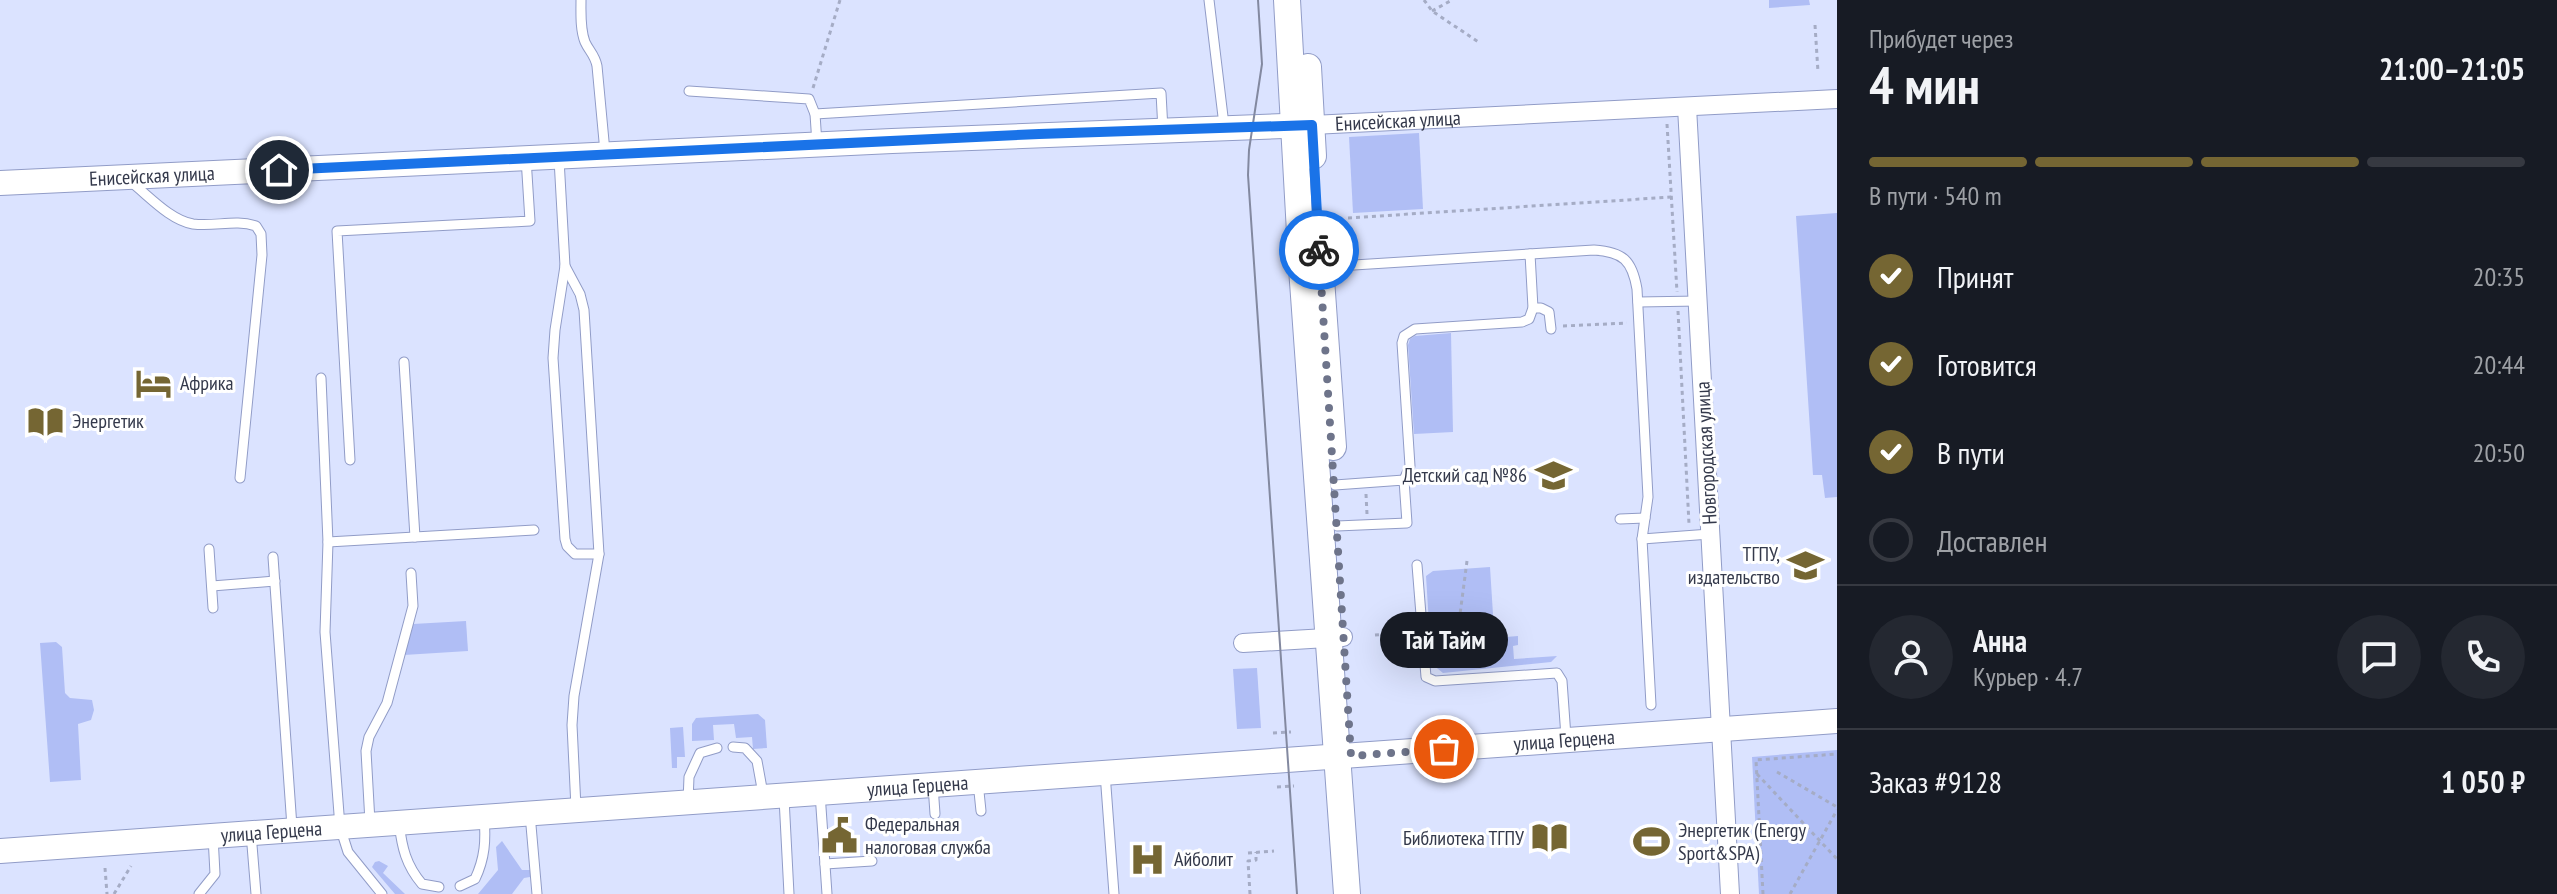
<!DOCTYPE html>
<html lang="ru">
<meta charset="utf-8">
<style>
body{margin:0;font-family:"PT Sans Narrow",sans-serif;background:#242831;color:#f1f3f6;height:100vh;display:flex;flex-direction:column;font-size:30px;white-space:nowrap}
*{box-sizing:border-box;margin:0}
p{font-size:26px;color:#9ea1a6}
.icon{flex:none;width:44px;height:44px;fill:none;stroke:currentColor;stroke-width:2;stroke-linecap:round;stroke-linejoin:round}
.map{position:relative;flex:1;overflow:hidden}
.side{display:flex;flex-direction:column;background:#171b24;width:720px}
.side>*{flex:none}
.pin{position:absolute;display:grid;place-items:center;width:68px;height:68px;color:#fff;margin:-34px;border:4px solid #fff;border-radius:50%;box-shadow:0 2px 8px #0007}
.courier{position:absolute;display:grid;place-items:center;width:80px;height:80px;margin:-40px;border:6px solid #1a73e8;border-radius:50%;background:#fff;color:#222;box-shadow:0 2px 10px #0007}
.bubble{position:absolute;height:56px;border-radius:28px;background:#171b24;box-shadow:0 8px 32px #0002;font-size:26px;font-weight:700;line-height:56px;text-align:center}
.headline em{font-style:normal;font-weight:700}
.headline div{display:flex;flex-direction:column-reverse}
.headline{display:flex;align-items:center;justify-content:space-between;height:136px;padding:0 32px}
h1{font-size:52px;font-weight:700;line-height:60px}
.bar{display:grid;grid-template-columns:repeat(4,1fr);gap:12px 8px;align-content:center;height:96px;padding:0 32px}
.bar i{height:10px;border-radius:6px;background:#363941}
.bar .current{background:#756633}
.bar p{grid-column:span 4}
.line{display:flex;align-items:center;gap:20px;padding:0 32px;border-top:2px solid #363941}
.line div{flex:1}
.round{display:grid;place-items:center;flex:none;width:84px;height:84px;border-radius:42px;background:#242831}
ol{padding:0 32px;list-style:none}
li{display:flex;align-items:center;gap:24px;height:88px}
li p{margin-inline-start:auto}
li .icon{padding:8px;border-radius:50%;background:#756633;color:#fff;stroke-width:4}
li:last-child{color:#9ea1a6}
li i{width:44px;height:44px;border:4px solid #363941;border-radius:50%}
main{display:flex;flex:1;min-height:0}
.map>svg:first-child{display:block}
.green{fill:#b0bef5}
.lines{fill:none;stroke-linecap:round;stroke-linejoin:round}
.lane-casing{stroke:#919cc7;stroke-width:11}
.street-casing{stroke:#919cc7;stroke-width:20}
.secondary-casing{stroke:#919cc7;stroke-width:26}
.primary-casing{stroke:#919cc7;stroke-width:28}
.path{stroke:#a5acc5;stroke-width:3;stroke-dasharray:4 4;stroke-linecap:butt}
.lane{stroke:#fff;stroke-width:9}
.street{stroke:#fff;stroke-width:18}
.secondary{stroke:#fff;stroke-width:24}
.primary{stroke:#fff;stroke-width:26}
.tram{stroke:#8389a0;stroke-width:2}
.done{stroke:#6e748a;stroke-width:8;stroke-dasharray:0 14.4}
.route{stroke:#1a73e8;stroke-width:10}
.labels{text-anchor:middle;stroke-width:6;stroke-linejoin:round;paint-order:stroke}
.street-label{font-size:20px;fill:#34394b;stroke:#fff}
.poi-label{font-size:20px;fill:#34394b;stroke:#fff;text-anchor:start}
</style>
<main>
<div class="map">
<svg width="1837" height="894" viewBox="0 0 1837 894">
<rect width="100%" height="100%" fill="#dbe3ff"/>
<g class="green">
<path d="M1769,0h40l1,5 -41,3z"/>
<path d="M1419,133l4,76 -70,4 -4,-76z"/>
<path d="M1837,213v284l-12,1 -3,-23h-9l-17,-259z"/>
<path d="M1451,333l2,99 -39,2 -6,-89 2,-6 5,-3z"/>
<path d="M1490,567l5,79h11v-9l12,-1v9l-5,1 1,13 43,-3 -6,6 -108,11 -11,-9 -1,-8 -5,-80 7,-5z"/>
<path d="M466,621l2,30 -64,4 9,-31z"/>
<path d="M56,642l6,5 3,46 5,5 22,2 2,10 -3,10 -13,4 3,56 -31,2 -10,-139z"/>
<path d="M1257,668l4,60 -24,1 -4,-60z"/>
<path d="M758,714l7,6 2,28 -14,1 -1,-12 -16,1 -2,-14 -21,1 1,15 -22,1v-17l4,-6z"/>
<path d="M683,727l2,30h-8v11h-5l-2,-40z"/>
<path d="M1837,750v144h-78l-7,-137z"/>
<path d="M502,841l20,29h13l1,6 -12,2 -12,16h-34l20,-24 -2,-23z"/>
<path d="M379,861l9,5 -5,7 22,21h-10l-23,-27 3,-5z"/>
</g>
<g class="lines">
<defs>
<g id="lane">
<path d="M581,0c0,13 -1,29 4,42 4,9 10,13 12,24l8,86"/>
<path d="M1209,0l15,125"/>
<path d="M689,91l120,8 6,15 2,30"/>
<path d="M815,114l346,-21 2,37"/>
<path d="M559,159l6,107 -10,64 -2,28 12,181 2,7 8,8h24"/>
<path d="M131,182c18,14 39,38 62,42 22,3 42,-5 63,2l5,8 1,21 -22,223"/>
<path d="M565,266l15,28 4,16 15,244 -25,142 -2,29 4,83"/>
<path d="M1322,267l272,-17c29,2 38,10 43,39l11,208 -6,42 9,166"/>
<path d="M1638,302l61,-1"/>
<path d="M1533,308h8l8,4 2,17"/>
<path d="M404,362l11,175"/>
<path d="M321,378l7,164 -3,90 15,195 8,25 34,42"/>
<path d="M350,460l-13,-229 193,-10 -4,-63"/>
<path d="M1404,480l6,-14 -8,-123 2,-7 11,-7 107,-7 7,-3 4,-11 -3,-54"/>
<path d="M1335,485l69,-5 3,43 -70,3"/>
<path d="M1620,519l25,-1"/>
<path d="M1642,539l68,-5"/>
<path d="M328,542l206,-12"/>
<path d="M209,549l4,59"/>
<path d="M273,557l19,270"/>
<path d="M1417,565l9,112 9,4 122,-8 5,8 4,56"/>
<path d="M212,586l63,-5"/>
<path d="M733,747l12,1 12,13 6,33"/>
<path d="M1105,773l9,121"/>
<path d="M978,782l3,29"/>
<path d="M933,785l2,29"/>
<path d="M820,793l7,101"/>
<path d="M784,798l5,96"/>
<path d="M688,801l1,-24 11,-24 17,-5"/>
<path d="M530,814l7,80"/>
<path d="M370,822l-4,-71 3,-14 18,-34 26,-97 -2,-33"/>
<path d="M399,823c3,25 7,42 23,61l17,3"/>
<path d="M251,833l5,61"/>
<path d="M825,864l47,-3"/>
<path d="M460,886l15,-7c10,-21 11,-39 9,-62"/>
<path d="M199,894l16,-20 -2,-38"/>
</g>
<g id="street">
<path d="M1687,107l43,787"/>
<path id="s1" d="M1312,125l525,-26"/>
<path d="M1243,643l100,-6"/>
</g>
<g id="secondary">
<path id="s2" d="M0,183l892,-42 420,-16"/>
<path id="s3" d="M0,851l1837,-130"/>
</g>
<g id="primary">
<path d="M1287,0l15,268 45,626"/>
<path d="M1308,67l5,89"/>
<path d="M1319,251l14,196"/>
</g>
</defs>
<use href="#lane" class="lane-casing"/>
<use href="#street" class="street-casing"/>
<use href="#secondary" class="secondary-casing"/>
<use href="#primary" class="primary-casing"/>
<g class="path">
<path d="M1424,0l8,11 48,32"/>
<path d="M1432,11l20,-11"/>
<path d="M1815,25l3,47"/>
<path d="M813,88l27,-88"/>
<path d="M1667,124l10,168"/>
<path d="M1348,218l324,-21"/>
<path d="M1678,311l11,213"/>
<path d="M1563,326l64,-3"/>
<path d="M1366,494l1,20"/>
<path d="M1467,561l-8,61 26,45"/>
<path d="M1431,624l28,-2"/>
<path d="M1375,635l35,-3"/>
<path d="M1273,733l18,-1"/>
<path d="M1777,772l60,35"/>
<path d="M1757,774l80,85"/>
<path d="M1277,787l17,-1"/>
<path d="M1248,853l26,-2"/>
<path d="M105,868l2,26"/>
<path d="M114,894l17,-28"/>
<path d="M1250,894l-2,-33 8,-1v-8"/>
<path d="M1763,894l-7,-134 81,-6"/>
<path d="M1790,894l47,-84"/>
</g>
<use href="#lane" class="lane"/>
<use href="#street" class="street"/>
<use href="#secondary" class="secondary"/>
<use href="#primary" class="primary"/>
<path class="tram" d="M1258,0l4,64 -13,86 -1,25 49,719"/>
</g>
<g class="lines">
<path class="done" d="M1319,250l32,506 93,-7"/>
<path class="route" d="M279,170l760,-36 273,-9 7,125"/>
</g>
<defs>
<symbol id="hotel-bare" viewBox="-9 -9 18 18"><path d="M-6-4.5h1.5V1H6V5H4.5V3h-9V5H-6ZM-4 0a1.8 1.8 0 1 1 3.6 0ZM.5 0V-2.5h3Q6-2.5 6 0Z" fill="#756633" stroke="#fff" stroke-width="2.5" paint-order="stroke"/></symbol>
<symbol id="library-bare" viewBox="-9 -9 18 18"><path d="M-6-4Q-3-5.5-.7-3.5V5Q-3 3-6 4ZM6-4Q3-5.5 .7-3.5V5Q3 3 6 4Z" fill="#756633" stroke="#fff" stroke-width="2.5" paint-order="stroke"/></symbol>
<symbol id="school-bare" viewBox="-9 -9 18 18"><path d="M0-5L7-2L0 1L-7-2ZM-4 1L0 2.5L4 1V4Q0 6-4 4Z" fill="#756633" stroke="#fff" stroke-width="2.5" paint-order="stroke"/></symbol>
<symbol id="university-bare" viewBox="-9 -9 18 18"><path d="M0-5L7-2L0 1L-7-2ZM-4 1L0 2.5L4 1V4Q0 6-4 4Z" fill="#756633" stroke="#fff" stroke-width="2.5" paint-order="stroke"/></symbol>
<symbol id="civic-bare" viewBox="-9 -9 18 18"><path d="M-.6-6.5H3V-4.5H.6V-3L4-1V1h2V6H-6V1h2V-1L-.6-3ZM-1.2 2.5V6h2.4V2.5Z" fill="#756633" stroke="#fff" stroke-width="2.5" paint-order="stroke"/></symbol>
<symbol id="stadium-bare" viewBox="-9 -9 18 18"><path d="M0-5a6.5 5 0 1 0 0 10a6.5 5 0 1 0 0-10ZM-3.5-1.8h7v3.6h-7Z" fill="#756633" stroke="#fff" stroke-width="2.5" paint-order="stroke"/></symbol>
<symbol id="hospital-bare" viewBox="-9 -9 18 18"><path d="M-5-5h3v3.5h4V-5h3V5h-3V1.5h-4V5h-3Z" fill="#756633" stroke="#fff" stroke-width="2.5" paint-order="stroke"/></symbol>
</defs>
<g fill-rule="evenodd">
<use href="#hotel-bare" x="128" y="358" width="51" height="51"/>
<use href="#library-bare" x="20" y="396" width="51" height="51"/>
<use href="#school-bare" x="1528" y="450" width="51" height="51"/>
<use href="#university-bare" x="1780" y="540" width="51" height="51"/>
<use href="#civic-bare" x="814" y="810" width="51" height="51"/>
<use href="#library-bare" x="1524" y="812" width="51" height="51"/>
<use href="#stadium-bare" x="1626" y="816" width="51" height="51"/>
<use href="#hospital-bare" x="1122" y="834" width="51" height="51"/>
</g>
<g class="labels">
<g class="street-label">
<text dy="7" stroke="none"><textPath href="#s1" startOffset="86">Енисейская улица</textPath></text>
<text dy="7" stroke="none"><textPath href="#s2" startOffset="152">Енисейская улица</textPath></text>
<text transform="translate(1706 453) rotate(-93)" y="7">Новгородская улица</text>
<text dy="7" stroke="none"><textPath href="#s3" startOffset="1568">улица Герцена</textPath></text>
<text dy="7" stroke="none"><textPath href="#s3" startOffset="920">улица Герцена</textPath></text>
<text dy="7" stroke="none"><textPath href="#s3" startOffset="272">улица Герцена</textPath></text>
</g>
<g class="poi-label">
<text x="180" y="390">Африка</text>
<text x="72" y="428">Энергетик</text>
<text x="1527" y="482" text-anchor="end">Детский сад №86</text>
<text x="1780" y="561" text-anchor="end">ТГПУ,<tspan x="1780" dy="23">издательство</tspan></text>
<text x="865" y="831">Федеральная<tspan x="865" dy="23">налоговая служба</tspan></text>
<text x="1678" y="837">Энергетик (Energy<tspan x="1678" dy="23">Sport&amp;SPA)</tspan></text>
<text x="1524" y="845" text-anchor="end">Библиотека ТГПУ</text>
<text x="1174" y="866">Айболит</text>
</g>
</g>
</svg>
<div class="pin" style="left:1444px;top:749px;background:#ea580c"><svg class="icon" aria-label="bag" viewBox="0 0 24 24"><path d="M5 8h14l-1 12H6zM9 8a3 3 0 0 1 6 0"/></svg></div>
<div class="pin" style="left:279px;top:170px;background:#1f2937"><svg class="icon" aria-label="home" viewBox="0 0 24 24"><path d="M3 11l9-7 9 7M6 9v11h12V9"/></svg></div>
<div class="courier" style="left:1319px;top:250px"><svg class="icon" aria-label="bike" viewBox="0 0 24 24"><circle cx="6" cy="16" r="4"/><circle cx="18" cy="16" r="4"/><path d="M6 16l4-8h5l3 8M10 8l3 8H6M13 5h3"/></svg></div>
<div class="bubble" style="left:1380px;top:612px;width:128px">Тай Тайм</div>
</div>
<section class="side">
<div class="headline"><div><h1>4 мин</h1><p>Прибудет через</p></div><em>21:00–21:05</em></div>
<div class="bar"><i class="current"></i><i class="current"></i><i class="current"></i><i></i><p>В пути · 540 m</p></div>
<ol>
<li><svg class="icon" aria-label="check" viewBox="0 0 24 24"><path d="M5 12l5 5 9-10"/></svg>Принят<p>20:35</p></li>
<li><svg class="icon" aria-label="check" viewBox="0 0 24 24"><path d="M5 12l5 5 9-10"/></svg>Готовится<p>20:44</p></li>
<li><svg class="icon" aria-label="check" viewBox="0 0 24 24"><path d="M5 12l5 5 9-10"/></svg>В пути<p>20:50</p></li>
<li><i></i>Доставлен</li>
</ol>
<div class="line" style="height:144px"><a class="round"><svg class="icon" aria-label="person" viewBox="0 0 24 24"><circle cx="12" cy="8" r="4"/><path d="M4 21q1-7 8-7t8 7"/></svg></a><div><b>Анна</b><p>Курьер · 4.7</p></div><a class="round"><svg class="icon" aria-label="chat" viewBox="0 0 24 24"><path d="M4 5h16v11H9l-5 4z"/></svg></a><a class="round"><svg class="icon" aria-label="phone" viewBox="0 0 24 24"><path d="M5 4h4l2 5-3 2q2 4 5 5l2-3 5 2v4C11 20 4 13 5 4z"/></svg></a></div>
<div class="line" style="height:104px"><div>Заказ #9128</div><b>1 050 ₽</b></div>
</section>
</main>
